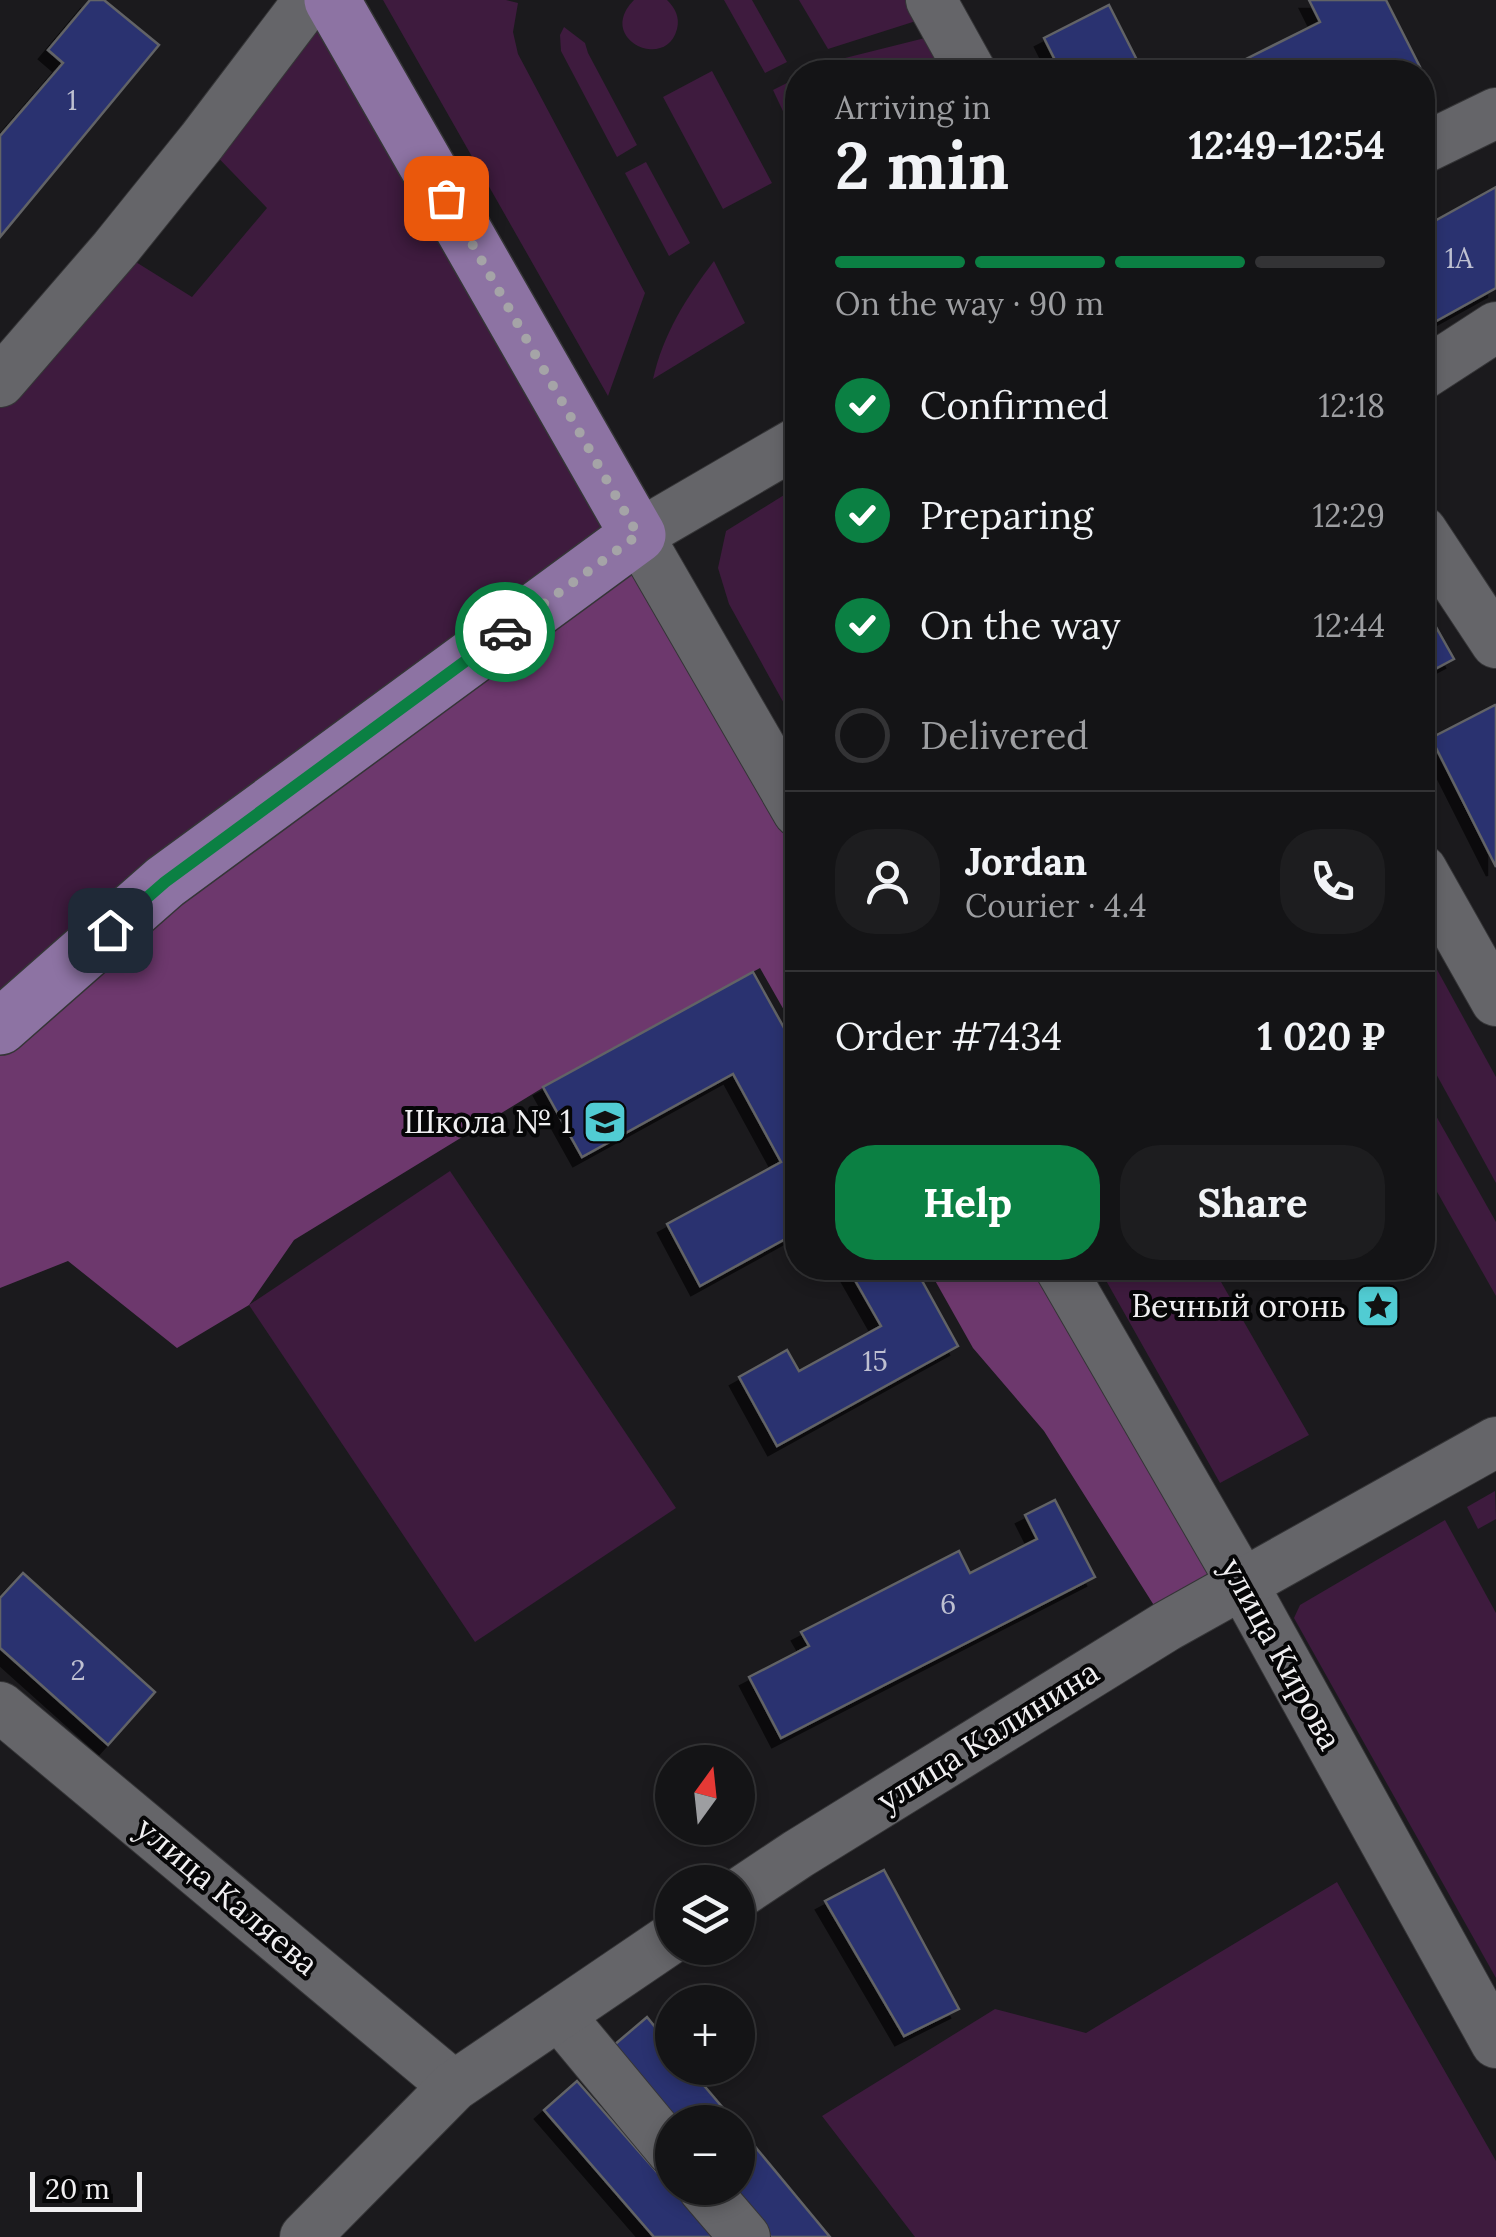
<!DOCTYPE html>
<meta charset="utf-8">
<style>
body{margin:0;font-family:Lora,serif;background:#1d1d1f;color:#f1f3f6;height:100vh;display:flex;flex-direction:column;font-size:38px;white-space:nowrap}
*{box-sizing:border-box;margin:0}
p{font-size:32px;color:#9d9ea1}
.icon{flex:none;width:55px;height:55px;fill:none;stroke:currentColor;stroke-width:2;stroke-linecap:round;stroke-linejoin:round}
.map{position:relative;flex:1;overflow:hidden}
.sheet{position:absolute;left:785px;top:60px;width:650px;height:1220px;display:flex;flex-direction:column;background:#141416;border-radius:40px;box-shadow:0 5px 15px #0003,0 0 0 2px #333335}
.sheet>*{flex:none}
.needle{width:65px;rotate:15deg}
.tools{position:absolute;left:655px;top:1745px;display:grid;gap:20px}
.tools a{display:grid;place-items:center;width:100px;height:100px;border-radius:50%;background:#141416;box-shadow:0 5px 15px #0003,0 0 0 2px #333335;font-size:50px}
.scale{position:absolute;left:30px;bottom:25px;width:112px;box-sizing:border-box;padding-left:10px;border:5px solid #f0eff1;border-top:0;font-size:28px;line-height:35px;white-space:nowrap;color:#f0eff1;-webkit-text-stroke:8px #060607;paint-order:stroke}
.pin{position:absolute;display:grid;place-items:center;width:85px;height:85px;color:#fff;margin:-42px;border-radius:20px;box-shadow:0 5px 15px #0006}
.courier{position:absolute;display:grid;place-items:center;width:100px;height:100px;margin:-50px;border:8px solid #0b8043;border-radius:50%;background:#fff;color:#222;box-shadow:0 2px 12px #0007}
.summary em{font-style:normal;font-weight:800}
.summary div{display:flex;flex-direction:column-reverse}
.summary{display:flex;align-items:center;justify-content:space-between;height:170px;padding:0 50px}
h1{font-size:65px;font-weight:800;line-height:75px}
.bar{display:grid;grid-template-columns:repeat(4,1fr);gap:15px 10px;align-content:center;height:120px;padding:0 50px}
.bar i{height:12px;border-radius:8px;background:#333335}
.bar .current{background:#0b8043}
.bar p{grid-column:span 4}
.line{display:flex;align-items:center;gap:25px;padding:0 50px;border-top:2px solid #333335}
.line div{flex:1}
.round{display:grid;place-items:center;flex:none;width:105px;height:105px;border-radius:40px;background:#1d1d1f}
ol{padding:0 50px;list-style:none}
li{display:flex;align-items:center;gap:30px;height:110px}
li p{margin-inline-start:auto}
li .icon{padding:10px;border-radius:50%;background:#0b8043;color:#fff;stroke-width:4}
li:last-child{color:#9d9ea1}
li i{width:55px;height:55px;border:5px solid #333335;border-radius:50%}
.action{display:flex;gap:20px;margin-top:auto;padding:20px 50px}
.action a{flex:1;height:115px;border-radius:40px;background:#0b8043;color:#fff;font-size:40px;font-weight:800;line-height:115px;text-align:center}
.action a+a{background:#1d1d1f;color:#f1f3f6}
.map>svg:first-child{display:block}
.green{fill:#3e1b3e}
.forest{fill:#6d386d}
.building{fill:#2a3370;stroke:#626366;stroke-width:2.5;filter:url(#shadow)}
.lines{fill:none;stroke-linecap:round;stroke-linejoin:round}
.minor-casing{stroke:#353537;stroke-width:52}
.major-casing{stroke:#353537;stroke-width:58}
.minor{stroke:#656569;stroke-width:50}
.major{stroke:#8d73a3;stroke-width:55}
.done{stroke:#a5a4a7;stroke-width:10;stroke-dasharray:0 18}
.route{stroke:#0b8043;stroke-width:12}
.labels{text-anchor:middle;stroke-width:8;stroke-linejoin:round;paint-order:stroke}
.number-label{font-size:28px;fill:#bec0d1}
.poi-label{font-size:32px;fill:#f0eff1;stroke:#060607;text-anchor:end}
.street-label{font-size:32px;fill:#f0eff1;stroke:#060607}
</style>
<div class="map">
<svg width="1496" height="2237" viewBox="0 0 1496 2237">
<defs>
<filter id="shadow"><feDropShadow dx="-9" dy="9" stdDeviation="0" flood-color="#0009"/></filter>
</defs>
<rect width="100%" height="100%" fill="#1b1a1d"/>
<g class="green">
<path d="M309,0l329,535 -638,492v-645l115,-133 77,48 75,-89 -65,-67z"/>
<path d="M383,0h123l12,3 -5,29 5,22 127,239 -37,103z"/>
<path d="M634,0h33c8,8 13,17 10,29 -11,43 -82,10 -43,-29z"/>
<path d="M724,0h28l35,62 -22,11z"/>
<path d="M799,0h106l11,21 -88,28z"/>
<path d="M564,27l21,16 3,10 49,92 -20,12 -56,-106 -1,-16z"/>
<path d="M925,38l18,34h-104l-6,-11z"/>
<path d="M712,71l60,112 -49,26 -60,-112z"/>
<path d="M795,79l3,6 -1,56 -24,-51z"/>
<path d="M646,162l44,81 -21,13 -44,-83z"/>
<path d="M714,261l31,62 -92,56c10,-45 33,-81 61,-118z"/>
<path d="M797,487v240l-68,-123 -11,-36 8,-37z"/>
<path d="M1423,944l73,133v106l-73,-133z"/>
<path d="M1422,1091l74,131v74l-73,-129z"/>
<path d="M450,1171l226,337 -201,134 -226,-337z"/>
<path d="M1099,1268h114l96,167 -89,48z"/>
<path d="M1495,1491l1,28 -18,10 -11,-22z"/>
<path d="M1445,1520l51,93v365l-202,-360 6,-13z"/>
<path d="M1337,1882l159,279v76h-581l-93,-121 173,-107 91,24z"/>
</g>
<g class="forest">
<path d="M638,535l159,277v221l-37,-65 -216,119 -250,153 -45,65 -72,43 -109,-87 -68,27v-261z"/>
<path d="M928,1268h132l182,315 -75,43 -123,-195 -71,-83z"/>
</g>
<g class="building">
<path d="M90,0h14l55,45 -159,192v-101l63,-73 -15,-13z"/>
<path d="M1309,0h77l34,67 -10,5h-190l100,-50z"/>
<path d="M1109,5l34,67h-82l-17,-34z"/>
<path d="M1496,187v101l-74,41v-101z"/>
<path d="M1422,602l32,57 -32,17z"/>
<path d="M1495,705l1,1v161l-65,-129z"/>
<path d="M753,972l45,81v179l-98,54 -33,-62 114,-62 -48,-88 -151,83 -39,-70z"/>
<path d="M848,1268h67l43,78 -181,100 -38,-69 48,-27 12,21 82,-45z"/>
<path d="M1055,1500l40,77 -314,161 -32,-61 60,-31 -8,-14 158,-81 11,22 67,-34 -12,-24z"/>
<path d="M23,1573l132,119 -47,53 -108,-97v-50z"/>
<path d="M884,1870l75,139 -55,27 -79,-135z"/>
<path d="M647,2017l25,31v20h17l46,54h-59l-63,-76z"/>
<path d="M577,2081l137,156h-60l-110,-127z"/>
<path d="M738,2126l92,111h-59l-41,-49h8z"/>
</g>
<g class="lines">
<defs>
<g id="minor">
<path d="M931,0l40,72"/>
<path d="M1422,149l74,-36"/>
<path d="M1422,375l74,-48"/>
<path d="M0,382l115,-133 87,-108 107,-141"/>
<path d="M798,442l-160,93 160,277"/>
<path d="M1422,531l74,112"/>
<path d="M1422,870l74,131"/>
<path d="M1060,1268l182,315 254,460"/>
<path d="M0,1707l454,379"/>
<path d="M738,1894l60,-40 369,-228 329,-184"/>
<path d="M559,2015l113,136"/>
<path d="M703,2188l42,49"/>
<path d="M305,2237l149,-151 218,-148"/>
</g>
<path id="major" d="M0,1027l165,-145 473,-347 -306,-535"/>
</defs>
<use href="#minor" class="minor-casing"/>
<use href="#major" class="major-casing"/>
<use href="#minor" class="minor"/>
<use href="#major" class="major"/>
</g>
<g class="lines">
<path class="done" d="M446,198l192,337 -133,97"/>
<path class="route" d="M110,930l55,-48 340,-250"/>
</g>
<defs>
<symbol id="school-square" viewBox="-11 -11 22 22"><rect x="-9" y="-9" width="18" height="18" rx="4" fill="#51ccd3" stroke="#060607"/><path d="M0-5L7-2L0 1L-7-2ZM-4 1L0 2.5L4 1V4Q0 6-4 4Z" fill="#111"/></symbol>
<symbol id="sight-square" viewBox="-11 -11 22 22"><rect x="-9" y="-9" width="18" height="18" rx="4" fill="#51ccd3" stroke="#060607"/><path d="M0-6L1.8-2.2L6-1.7L2.9 1.2L3.7 5.4L0 3.3L-3.7 5.4L-2.9 1.2L-6-1.7L-1.8-2.2Z" fill="#111"/></symbol>
</defs>
<g fill-rule="evenodd">
<use href="#school-square" x="580" y="1097" width="50" height="50"/>
<use href="#sight-square" x="1353" y="1281" width="50" height="50"/>
</g>
<g class="labels">
<g class="number-label">
<text x="72" y="110">1</text>
<text x="1459" y="268">1А</text>
<text x="875" y="1371">15</text>
<text x="948" y="1614">6</text>
<text x="78" y="1680">2</text>
</g>
<g class="poi-label">
<text x="572" y="1133">Школа № 1</text>
<text x="1346" y="1317">Вечный огонь</text>
</g>
<g class="street-label">
<text transform="translate(1281 1654) rotate(61)" y="11">улица Кирова</text>
<text transform="translate(988 1736) rotate(-32)" y="11">улица Калинина</text>
<text transform="translate(227 1896) rotate(40)" y="11">улица Каляева</text>
</g>
</g>
</svg>
<div class="tools">
<a><svg class="needle" viewBox="-14 -14 28 28"><path d="M0-13l5 13h-10z" fill="#e53935"/><path d="M0 13l5-13h-10z" fill="#9d9ea1"/></svg></a>
<a><svg class="icon" aria-label="layers" viewBox="0 0 24 24"><path d="M12 4l9 5-9 5-9-5zM3 14l9 5 9-5"/></svg></a>
<a>+</a>
<a>−</a>
</div>
<div class="scale">20 m</div>
<div class="pin" style="left:446px;top:198px;background:#ea580c"><svg class="icon" aria-label="bag" viewBox="0 0 24 24"><path d="M5 8h14l-1 12H6zM9 8a3 3 0 0 1 6 0"/></svg></div>
<div class="pin" style="left:110px;top:930px;background:#1f2937"><svg class="icon" aria-label="home" viewBox="0 0 24 24"><path d="M3 11l9-7 9 7M6 9v11h12V9"/></svg></div>
<div class="courier" style="left:505px;top:632px"><svg class="icon" aria-label="car" viewBox="0 0 24 24"><path d="M5 17H2v-5l4-1 3-4h7l3 4 3 1v5h-3M9 17h6M6 11h13"/><circle cx="7" cy="17" r="2"/><circle cx="17" cy="17" r="2"/></svg></div>
<section class="sheet">
<div class="summary"><div><h1>2 min</h1><p>Arriving in</p></div><em>12:49–12:54</em></div>
<div class="bar"><i class="current"></i><i class="current"></i><i class="current"></i><i></i><p>On the way · 90 m</p></div>
<ol>
<li><svg class="icon" aria-label="check" viewBox="0 0 24 24"><path d="M5 12l5 5 9-10"/></svg>Confirmed<p>12:18</p></li>
<li><svg class="icon" aria-label="check" viewBox="0 0 24 24"><path d="M5 12l5 5 9-10"/></svg>Preparing<p>12:29</p></li>
<li><svg class="icon" aria-label="check" viewBox="0 0 24 24"><path d="M5 12l5 5 9-10"/></svg>On the way<p>12:44</p></li>
<li><i></i>Delivered</li>
</ol>
<div class="line" style="height:180px"><a class="round"><svg class="icon" aria-label="person" viewBox="0 0 24 24"><circle cx="12" cy="8" r="4"/><path d="M4 21q1-7 8-7t8 7"/></svg></a><div><b>Jordan</b><p>Courier · 4.4</p></div><a class="round"><svg class="icon" aria-label="phone" viewBox="0 0 24 24"><path d="M5 4h4l2 5-3 2q2 4 5 5l2-3 5 2v4C11 20 4 13 5 4z"/></svg></a></div>
<div class="line" style="height:130px"><div>Order #7434</div><b>1 020 ₽</b></div>
<div class="action"><a>Help</a><a>Share</a></div>
</section>
</div>
